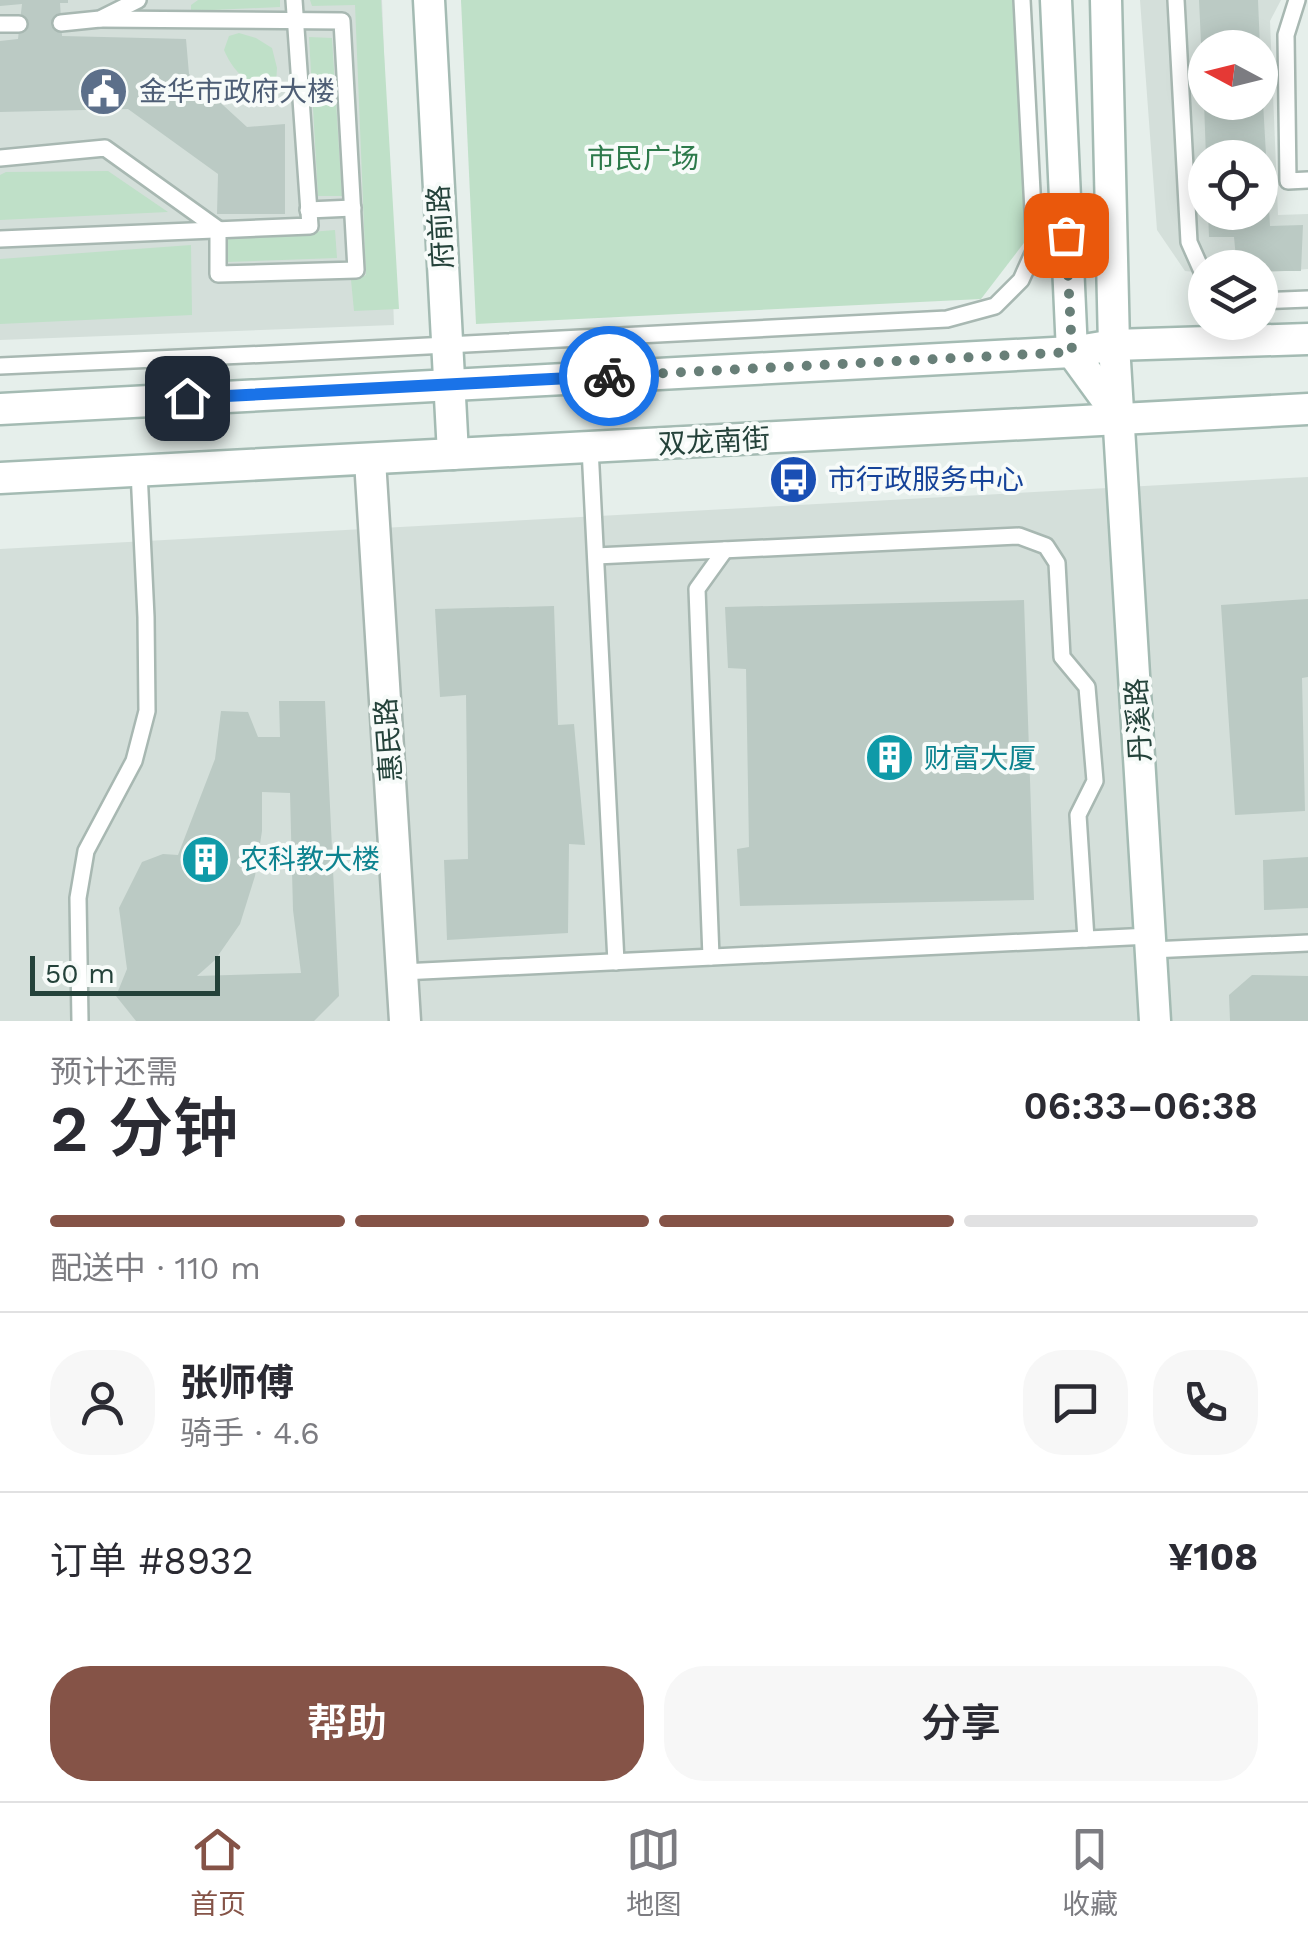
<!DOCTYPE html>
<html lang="zh">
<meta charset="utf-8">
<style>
body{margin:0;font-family:"Work Sans","Noto Sans SC",sans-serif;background:#f7f7f7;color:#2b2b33;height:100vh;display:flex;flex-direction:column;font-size:38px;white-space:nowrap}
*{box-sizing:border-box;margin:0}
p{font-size:32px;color:#7c7c81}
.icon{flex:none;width:55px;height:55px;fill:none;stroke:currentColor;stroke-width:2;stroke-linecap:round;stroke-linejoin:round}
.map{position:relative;height:1021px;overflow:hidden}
.side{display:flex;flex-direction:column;background:#fff;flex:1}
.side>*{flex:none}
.needle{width:65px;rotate:277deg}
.buttons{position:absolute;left:1188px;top:30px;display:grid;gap:20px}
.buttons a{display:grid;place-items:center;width:90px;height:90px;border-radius:50%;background:#fff;box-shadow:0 5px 25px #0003;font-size:50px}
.scale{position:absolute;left:30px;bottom:25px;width:190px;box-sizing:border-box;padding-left:10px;border:5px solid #24423a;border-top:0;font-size:28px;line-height:35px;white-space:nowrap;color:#24423a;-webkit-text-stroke:8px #f7fbf9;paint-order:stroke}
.pin{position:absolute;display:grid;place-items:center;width:85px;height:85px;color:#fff;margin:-42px;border-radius:20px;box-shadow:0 5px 15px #0006}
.courier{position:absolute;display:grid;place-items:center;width:100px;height:100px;margin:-50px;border:8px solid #1a73e8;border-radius:50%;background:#fff;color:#222;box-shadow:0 2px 12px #0007}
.head em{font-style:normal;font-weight:600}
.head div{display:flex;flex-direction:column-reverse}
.head{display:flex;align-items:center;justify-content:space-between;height:170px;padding:0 50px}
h1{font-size:65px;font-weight:600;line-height:75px}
.bar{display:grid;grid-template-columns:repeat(4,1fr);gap:15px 10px;align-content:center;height:120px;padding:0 50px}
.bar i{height:12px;border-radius:8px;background:#e1e1e2}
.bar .current{background:#855347}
.bar p{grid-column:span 4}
.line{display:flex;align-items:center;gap:25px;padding:0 50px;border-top:2px solid #e1e1e2}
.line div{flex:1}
.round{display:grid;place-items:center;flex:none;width:105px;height:105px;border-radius:40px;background:#f7f7f7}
.primary-button{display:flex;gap:20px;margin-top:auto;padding:20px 50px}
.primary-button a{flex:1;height:115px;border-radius:40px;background:#855347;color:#fff;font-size:40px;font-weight:600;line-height:115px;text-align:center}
.primary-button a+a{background:#f7f7f7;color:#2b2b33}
.menu{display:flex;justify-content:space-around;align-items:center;height:140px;border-top:2px solid #e1e1e2;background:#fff;font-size:28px;color:#7c7c81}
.menu a{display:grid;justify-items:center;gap:5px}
.menu .current{color:#855347}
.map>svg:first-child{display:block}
.built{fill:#d4dfda;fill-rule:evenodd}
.green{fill:#bfe0c8}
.building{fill:#bbcac4;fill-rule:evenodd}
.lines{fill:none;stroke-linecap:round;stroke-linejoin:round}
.lane-casing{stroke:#a8b8b2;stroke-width:20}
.street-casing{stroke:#a8b8b2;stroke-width:35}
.secondary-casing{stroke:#a4bbb3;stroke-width:35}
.lane{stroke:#fff;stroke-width:15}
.street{stroke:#fff;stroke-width:30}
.secondary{stroke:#fff;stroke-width:30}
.done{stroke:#687f78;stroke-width:10;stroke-dasharray:0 18}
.route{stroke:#1a73e8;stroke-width:12}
.labels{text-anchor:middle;stroke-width:8;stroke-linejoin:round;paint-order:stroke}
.service-label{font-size:28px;fill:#4e5e75;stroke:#f7fbf9;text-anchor:start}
.park-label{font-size:28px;fill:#2d7a4b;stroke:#f7fbf9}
.street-label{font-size:28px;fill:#24423a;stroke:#f7fbf9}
.transit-label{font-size:28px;fill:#164399;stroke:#f7fbf9;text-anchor:start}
.culture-label{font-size:28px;fill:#0d838f;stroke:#f7fbf9;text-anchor:start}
</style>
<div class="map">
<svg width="1308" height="1021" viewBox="0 0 1308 1021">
<rect width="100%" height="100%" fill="#e6efeb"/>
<g class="built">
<path d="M0,0h382l12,325 -394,15z"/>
<path d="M1140,0h141l-11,21 8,194 30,-1v55l-48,4v-5h-55v5l-20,-2 -28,-41zM1205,48h55v54h-55zM1205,158h55v54h-55z"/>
<path d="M1308,477v544h-1308v-472z"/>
</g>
<g class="green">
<path d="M198,0h82v7l-89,4v-6z"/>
<path d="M310,0h71l18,309 -45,2 -3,-31 15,-5 -11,-270 -43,1z"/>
<path d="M461,0h554l12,239 -46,60 -505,25z"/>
<path d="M239,33l17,5 16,10 5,20 -1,15 -8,8 -12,-1c-15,-16 -23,-19 -32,-40l5,-14z"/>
<path d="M309,37l23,1 10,158h-24z"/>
<path d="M108,171l60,41 -168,8v-45l6,-3z"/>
<path d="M335,230l2,28 -110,4 -1,-23z"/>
<path d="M191,245l1,70 -192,9v-65z"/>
</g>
<g class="building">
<path d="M0,0h68v3h-8l2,33 124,3 3,35 58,53 38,-3v90h-68l1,-40 -90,-65 -128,3v-71l18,-2 4,-35 -22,2z"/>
<path d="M1199,0h59l2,48h-55v15l-3,1z"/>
<path d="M1204,102h59l7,124 33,-1 -2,46h-41v-3h-23l-3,-31h-25l-1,-25h52v-54h-54z"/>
<path d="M1308,599v78l-6,1 3,133 -70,4 -14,-210z"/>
<path d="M1024,600l10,300 -294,6 -3,-57 12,-2 -3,-178 -18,-1 -3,-61z"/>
<path d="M554,606l4,119 16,-1 11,121 -16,-1 -1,89 -121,7 -3,-80 24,-1 -2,-164 -26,2 -5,-88z"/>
<path d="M279,701h46l14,295 -25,25h-178l-20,-25 11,-27 -8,-61 23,-46 21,-8 15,1 37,-96 6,-48 27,1 10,25h22zM262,792l28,1 3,117 8,63 -104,3 18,-16 25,-36 15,-48 7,-45z"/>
<path d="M1308,857v51l-44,2 -1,-50z"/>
<path d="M1252,975l56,1v45h-78l-1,-26z"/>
</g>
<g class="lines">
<defs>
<g id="lane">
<path d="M1176,0l13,242 16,36"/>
<path d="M1297,0l-11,35 2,146 20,-1"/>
<path d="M61,23l39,-4 38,-19"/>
<path d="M0,24h19"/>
<path d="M0,158l105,-10 113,81v45l138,-4 -14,-249 -242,-2"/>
<path d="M308,210l45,-2"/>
<path d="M0,239l310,-13 -16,-226"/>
<path d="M1260,301l48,-2"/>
<path d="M0,366l291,-13 656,-34 48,-13 26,-26 14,-31 -13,-249"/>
<path d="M590,448l26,514"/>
<path d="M596,556l423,-20 27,10 11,17 5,94 25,30 8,94 -17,34 8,124"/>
<path d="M1151,950l157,-7"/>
<path d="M711,957l-14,-368 28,-39"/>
<path d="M402,972l748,-36"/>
<path d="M80,1021l-2,-123 8,-47 48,-90 13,-50 -1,-94 -7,-146"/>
</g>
<path id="street" d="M370,460l35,561"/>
<g id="secondary">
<path d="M429,0l24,454"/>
<path d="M1056,0l16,352 48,66"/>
<path d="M1106,0l8,345 41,676"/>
<path d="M0,409l1072,-57 42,-7 194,-6"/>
<path d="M0,478l1308,-69"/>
</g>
</defs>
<use href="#lane" class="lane-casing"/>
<use href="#street" class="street-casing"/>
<use href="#secondary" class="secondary-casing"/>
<use href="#lane" class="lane"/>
<use href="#street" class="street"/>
<use href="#secondary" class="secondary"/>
</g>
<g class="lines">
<path class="done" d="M609,376l463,-24 -6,-117"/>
<path class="route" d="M187,398l422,-22"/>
</g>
<defs>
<symbol id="civic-disc" viewBox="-11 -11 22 22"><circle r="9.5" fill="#5c6f8a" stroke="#f7fbf9"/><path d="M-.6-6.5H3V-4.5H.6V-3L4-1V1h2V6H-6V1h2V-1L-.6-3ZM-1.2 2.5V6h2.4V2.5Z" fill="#fff"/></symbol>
<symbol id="bus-disc" viewBox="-11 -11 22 22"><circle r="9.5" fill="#1a4fb4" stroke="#f7fbf9"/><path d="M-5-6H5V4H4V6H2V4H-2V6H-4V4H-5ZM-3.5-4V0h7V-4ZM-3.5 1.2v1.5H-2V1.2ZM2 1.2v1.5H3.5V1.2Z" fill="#fff"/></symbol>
<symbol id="building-disc" viewBox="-11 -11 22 22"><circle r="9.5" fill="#0f9aa8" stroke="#f7fbf9"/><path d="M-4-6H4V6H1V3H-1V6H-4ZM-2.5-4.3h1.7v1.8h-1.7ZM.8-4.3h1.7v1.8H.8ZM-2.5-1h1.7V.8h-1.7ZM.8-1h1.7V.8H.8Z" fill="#fff"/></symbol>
</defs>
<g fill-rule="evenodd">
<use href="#civic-disc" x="76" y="64" width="55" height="55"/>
<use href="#bus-disc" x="766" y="452" width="55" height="55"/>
<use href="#building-disc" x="862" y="730" width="55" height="55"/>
<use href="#building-disc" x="178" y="832" width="55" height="55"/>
</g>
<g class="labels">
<g class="service-label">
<text x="139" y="101">金华市政府大楼</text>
</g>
<g class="park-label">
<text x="643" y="168">市民广场</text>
</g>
<g class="street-label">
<text transform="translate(440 227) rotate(-93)" y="10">府前路</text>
<text transform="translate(714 441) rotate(-3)" y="10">双龙南街</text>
<text transform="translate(1138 720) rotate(-93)" y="10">丹溪路</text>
<text transform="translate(388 740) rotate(-94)" y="10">惠民路</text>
</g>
<g class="transit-label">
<text x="828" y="489">市行政服务中心</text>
</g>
<g class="culture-label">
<text x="924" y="768">财富大厦</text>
<text x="240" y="869">农科教大楼</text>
</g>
</g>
</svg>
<div class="buttons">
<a><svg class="needle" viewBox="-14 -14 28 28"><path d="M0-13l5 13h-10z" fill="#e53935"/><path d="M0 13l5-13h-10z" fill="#7c7c81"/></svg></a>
<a><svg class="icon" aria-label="locate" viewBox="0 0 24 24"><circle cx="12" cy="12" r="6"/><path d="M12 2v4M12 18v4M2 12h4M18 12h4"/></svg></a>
<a><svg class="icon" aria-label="layers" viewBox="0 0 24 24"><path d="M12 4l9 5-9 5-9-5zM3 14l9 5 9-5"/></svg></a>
</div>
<div class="scale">50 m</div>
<div class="pin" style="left:1066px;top:235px;background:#ea580c"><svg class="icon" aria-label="bag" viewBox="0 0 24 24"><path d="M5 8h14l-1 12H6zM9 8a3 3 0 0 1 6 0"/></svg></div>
<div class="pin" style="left:187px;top:398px;background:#1f2937"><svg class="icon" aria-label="home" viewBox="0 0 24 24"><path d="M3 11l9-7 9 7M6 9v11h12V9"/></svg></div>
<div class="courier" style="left:609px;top:376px"><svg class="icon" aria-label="bike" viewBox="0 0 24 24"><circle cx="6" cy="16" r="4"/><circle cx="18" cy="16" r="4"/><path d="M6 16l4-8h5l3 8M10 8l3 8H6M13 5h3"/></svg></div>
</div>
<section class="side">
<div class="head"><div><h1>2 分钟</h1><p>预计还需</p></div><em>06:33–06:38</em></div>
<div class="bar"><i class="current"></i><i class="current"></i><i class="current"></i><i></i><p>配送中 · 110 m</p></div>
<div class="line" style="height:180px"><a class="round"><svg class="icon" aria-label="person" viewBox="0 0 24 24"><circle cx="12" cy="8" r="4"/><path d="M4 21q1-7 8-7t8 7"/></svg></a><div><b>张师傅</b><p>骑手 · 4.6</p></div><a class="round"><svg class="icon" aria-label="chat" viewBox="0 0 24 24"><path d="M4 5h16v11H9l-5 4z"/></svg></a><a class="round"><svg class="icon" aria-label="phone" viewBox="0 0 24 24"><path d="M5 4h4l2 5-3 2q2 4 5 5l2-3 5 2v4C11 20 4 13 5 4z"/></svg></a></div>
<div class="line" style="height:130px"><div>订单 #8932</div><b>¥108</b></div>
<div class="primary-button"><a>帮助</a><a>分享</a></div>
</section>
<nav class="menu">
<a class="current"><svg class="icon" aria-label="home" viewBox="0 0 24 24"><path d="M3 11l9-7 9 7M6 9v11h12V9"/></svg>首页</a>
<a><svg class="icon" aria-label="map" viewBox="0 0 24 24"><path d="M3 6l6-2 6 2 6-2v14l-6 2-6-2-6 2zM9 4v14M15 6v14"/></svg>地图</a>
<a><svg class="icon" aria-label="saved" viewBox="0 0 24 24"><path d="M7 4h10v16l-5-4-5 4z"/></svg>收藏</a>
</nav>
